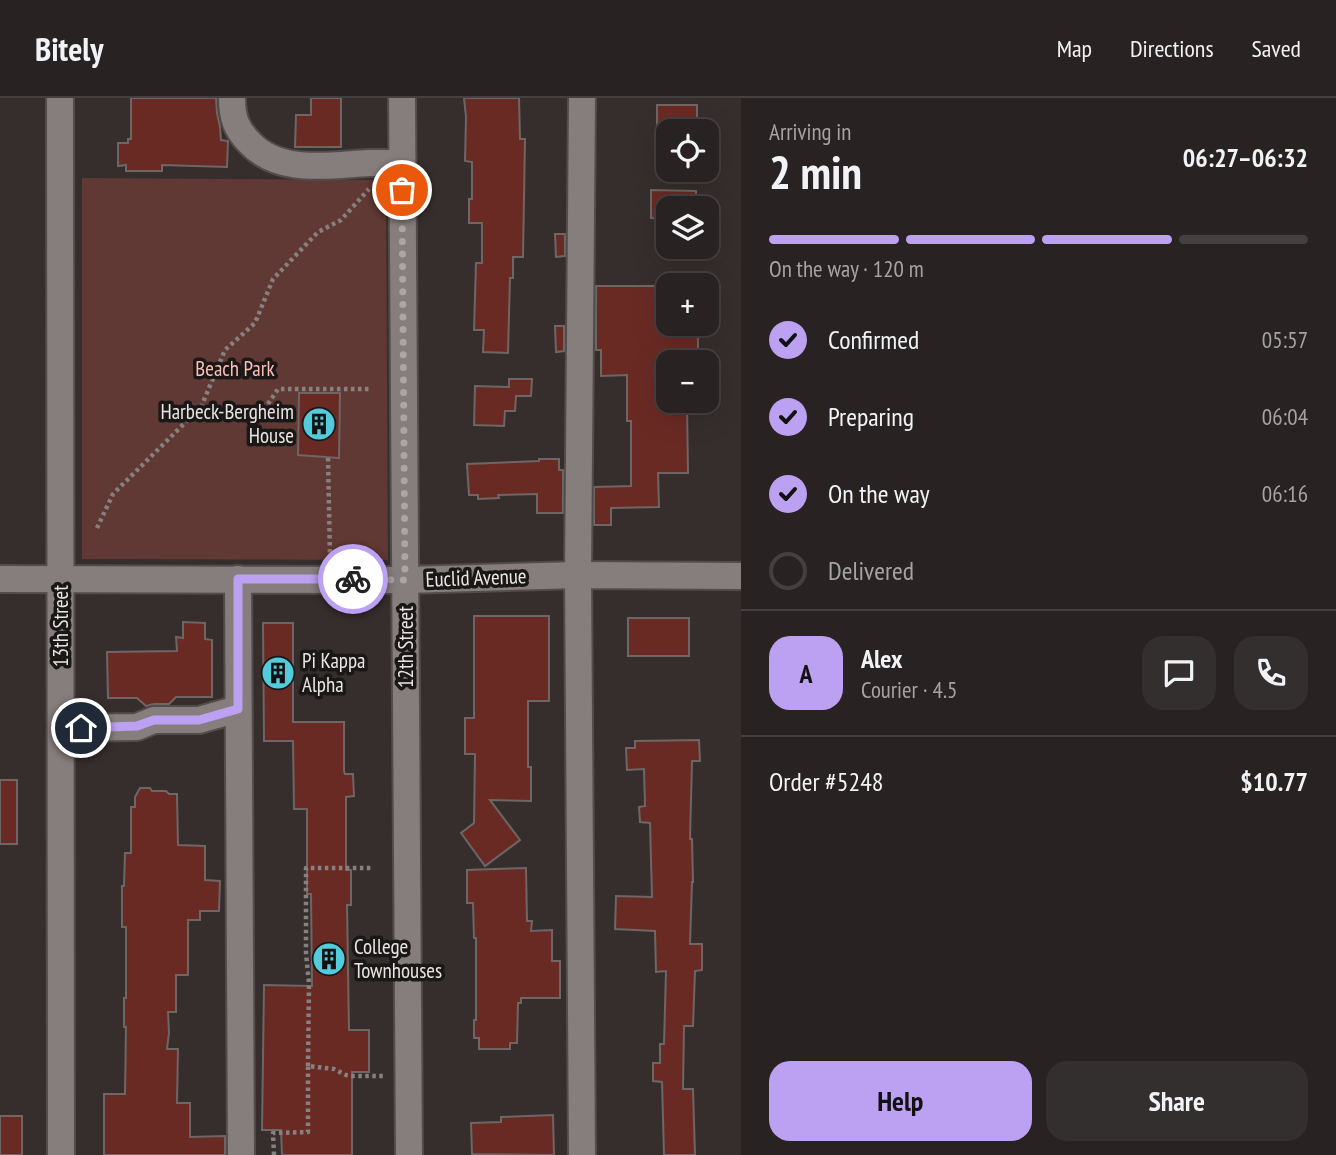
<!DOCTYPE html>
<meta charset="utf-8">
<style>
body{margin:0;font-family:"PT Sans Narrow",sans-serif;background:#342f2f;color:#f1f3f6;height:100vh;display:flex;flex-direction:column;font-size:26px;white-space:nowrap}
*{box-sizing:border-box;margin:0}
p{font-size:23px;color:#a5a4a5}
.icon{flex:none;width:38px;height:38px;fill:none;stroke:currentColor;stroke-width:2;stroke-linecap:round;stroke-linejoin:round}
.map{position:relative;flex:1;overflow:hidden}
.sheet{display:flex;flex-direction:column;background:#282222;width:595px}
.sheet>*{flex:none}
.tools{position:absolute;left:656px;top:21px;display:grid;gap:14px}
.tools a{display:grid;place-items:center;width:63px;height:63px;border-radius:14px;background:#282222;box-shadow:0 7px 28px #0002,0 0 0 2px #443f40;font-size:35px}
.pin{position:absolute;display:grid;place-items:center;width:60px;height:60px;color:#fff;margin:-30px;border:4px solid #fff;border-radius:50%;box-shadow:0 2px 7px #0007}
.courier{position:absolute;display:grid;place-items:center;width:70px;height:70px;margin:-35px;border:5px solid #bca0f2;border-radius:50%;background:#fff;color:#222;box-shadow:0 2px 9px #0007}
.head em{font-style:normal;font-weight:800}
.head div{display:flex;flex-direction:column-reverse}
.head{display:flex;align-items:center;justify-content:space-between;height:119px;padding:0 28px}
h1{font-size:46px;font-weight:800;line-height:52px}
.bar{display:grid;grid-template-columns:repeat(4,1fr);gap:10px 7px;align-content:center;height:84px;padding:0 28px}
.bar i{height:9px;border-radius:5px;background:#443f40}
.bar .active{background:#bca0f2}
.bar p{grid-column:span 4}
.line{display:flex;align-items:center;gap:18px;padding:0 28px;border-top:2px solid #443f40}
.line div{flex:1}
.round{display:grid;place-items:center;flex:none;width:74px;height:74px;border-radius:21px;background:#342f2f}
ol{padding:0 28px;list-style:none}
li{display:flex;align-items:center;gap:21px;height:77px}
li p{margin-inline-start:auto}
li .icon{padding:7px;border-radius:50%;background:#bca0f2;color:#111;stroke-width:4}
li:last-child{color:#a5a4a5}
li i{width:38px;height:38px;border:4px solid #443f40;border-radius:50%}
.action{display:flex;gap:14px;margin-top:auto;padding:14px 28px}
.action a{flex:1;height:80px;border-radius:21px;background:#bca0f2;color:#111;font-size:28px;font-weight:800;line-height:80px;text-align:center}
.action a+a{background:#342f2f;color:#f1f3f6}
header{display:flex;align-items:center;gap:42px;box-sizing:border-box;height:98px;padding:0 35px;background:#282222;border-bottom:2px solid #443f40}
header strong{font-size:33px}
nav{display:flex;gap:38px;margin-inline-start:auto;font-size:24px}
main{display:flex;flex:1;min-height:0}
.map>svg:first-child{display:block}
.green{fill:#603934}
.building{fill:#6a2a24;stroke:#6e6665;stroke-width:2}
.lines{fill:none;stroke-linecap:round;stroke-linejoin:round}
.minor-casing{stroke:#524c4b;stroke-width:30}
.path{stroke:#86807f;stroke-width:4.5;stroke-dasharray:3.5 3.5;stroke-linecap:butt}
.minor{stroke:#867e7d;stroke-width:26}
.done{stroke:#aba5a4;stroke-width:7;stroke-dasharray:0 12.6}
.route{stroke:#bca0f2;stroke-width:9}
.labels{text-anchor:middle;stroke-width:7;stroke-linejoin:round;paint-order:stroke}
.park-label{font-size:21px;fill:#fdbeb6;stroke:#1a1717}
.poi-label{font-size:21px;fill:#eae5e4;stroke:#1a1717;text-anchor:start}
.street-label{font-size:21px;fill:#eae5e4;stroke:#1a1717}
</style>
<header>
<strong>Bitely</strong>
<nav><a>Map</a><a>Directions</a><a>Saved</a></nav>
</header>
<main>
<div class="map">
<svg width="741" height="1057" viewBox="0 0 741 1057">
<rect width="100%" height="100%" fill="#352e2d"/>
<path class="green" d="M82,80l304,2 2,380 -306,-1z"/>
<g class="building">
<path d="M131,0h85l1,15 3,14 1,13 7,1 -1,26 -65,-2v6h-36v-6l-8,1v-23h10v-4h3z"/>
<path d="M311,0h30v49h-46l1,-32h15z"/>
<path d="M464,0h55l1,41h5l-2,118h-10v21h-3l-2,75 -25,-1 1,-22h-10l2,-67h6v-40h-13v-24h3v-37l-7,-1 1,-44z"/>
<path d="M657,7h40v25l-40,1z"/>
<path d="M651,92l45,1v17h-28v11l-17,-1z"/>
<path d="M555,136h10v22l-9,1z"/>
<path d="M596,188h72v38h30v38h-30v39h19l1,72h-30l1,34 -48,1v17h-17v-38l37,-1v-65h-4v-46l-26,1v-26h-5z"/>
<path d="M555,228h9v25l-8,1z"/>
<path d="M509,281h23l-1,17h-15l-1,15h-10l-1,15 -30,-1 1,-39 34,1z"/>
<path d="M299,295h41l-1,65 -41,-3z"/>
<path d="M539,361h20v11h4v43h-26v-19l-39,1 1,3 -21,1v-4h-9l-2,-31 72,-3z"/>
<path d="M474,518h75v85h-21v66h3v34l-41,-1 30,40 -35,26 -24,-33 13,-10 1,-69h-10v-36h9z"/>
<rect x="628" y="520" width="61" height="38"/>
<path d="M183,524l22,1v16l7,1v57h-36l-7,7h-15l-8,2 -9,-8h-29l-1,-46 70,-1 -1,-14 7,1z"/>
<path d="M263,525h30v99h51v49l1,3h8l1,22 -8,1v73h5v35h-4l2,125h20v42h-17v83h-70l-1,-25h-19l2,-145 48,1 -1,-92h-4v-85h-13l-1,-68h-29z"/>
<path d="M699,642l1,21h-8l-2,78h2l1,43h-1l-2,62h12v26l-7,1 -2,55h-9l-1,63h10l2,66h-31l-2,-73 -9,-1v-18h7v-19h4l2,-73 -10,1 -1,-41 -40,-2 1,-33 36,1 -2,-74 -10,-1 -1,-15 6,-1 -1,-37 -17,1 -1,-22h9v-7z"/>
<rect x="0" y="682" width="17" height="64"/>
<path d="M140,690h10l2,3h14l3,3h8l1,51 27,1v34l15,1 -1,30h-19v9h-12v55h-12v37h-8l1,21 -2,16h11l-1,54h13v34l35,-1v19h-121v-61h21l1,-67h-2v-29h2v-71h-4v-41h2l1,-33h6v-46h4v-10z"/>
<path d="M526,770l1,53h5l-1,10 21,-1v31h8v37h-39v5h-3l-1,40h-7v6h-31v-11h-5v-18h2v-82h-2l-1,-35h-6v-33z"/>
<path d="M553,1017l1,40 -82,-1 -1,-31 30,-1v-5z"/>
<rect x="0" y="1018" width="22" height="39"/>
</g>
<g class="lines">
<defs>
<g id="minor">
<path d="M60,0l1,1057"/>
<path d="M232,0c0,19 4,31 17,44 30,33 80,23 120,21 11,0 22,0 33,0"/>
<path d="M402,0l7,1057"/>
<path d="M582,0l-4,477 4,580"/>
<path d="M0,481l405,1 173,-5 163,1"/>
<path d="M238,481l3,576"/>
<path d="M61,630l76,-1 17,-7h45l39,-11"/>
</g>
</defs>
<use href="#minor" class="minor-casing"/>
<g class="path">
<path d="M268,306l10,-15h93"/>
<path d="M328,360l2,99"/>
<path d="M97,430l16,-34 88,-87 24,-57 30,-27 18,-44 45,-47 23,-12 28,-31"/>
<path d="M308,968l1,-82 -3,-31v-85h67"/>
<path d="M274,1057l-1,-22 35,-1v-66l26,3 12,6 7,1h33"/>
</g>
<use href="#minor" class="minor"/>
</g>
<g class="lines">
<path class="done" d="M353,481l52,1 -3,-390"/>
<path class="route" d="M81,630l56,-2 17,-6h45l39,-11v-130h115"/>
</g>
<defs>
<symbol id="building-disc" viewBox="-11 -11 22 22"><circle r="9.5" fill="#53cbdb" stroke="#1a1717"/><path d="M-4-6H4V6H1V3H-1V6H-4ZM-2.5-4.3h1.7v1.8h-1.7ZM.8-4.3h1.7v1.8H.8ZM-2.5-1h1.7V.8h-1.7ZM.8-1h1.7V.8H.8Z" fill="#111"/></symbol>
</defs>
<g fill-rule="evenodd">
<use href="#building-disc" x="300" y="307" width="38" height="38"/>
<use href="#building-disc" x="259" y="556" width="38" height="38"/>
<use href="#building-disc" x="310" y="842" width="38" height="38"/>
</g>
<g class="labels">
<g class="park-label">
<text x="235" y="278">Beach Park</text>
</g>
<g class="poi-label">
<text x="294" y="321" text-anchor="end">Harbeck-Bergheim<tspan x="294" dy="24">House</tspan></text>
<text x="302" y="570">Pi Kappa<tspan x="302" dy="24">Alpha</tspan></text>
<text x="354" y="856">College<tspan x="354" dy="24">Townhouses</tspan></text>
</g>
<g class="street-label">
<text transform="translate(476 480) rotate(-2)" y="7">Euclid Avenue</text>
<text transform="translate(61 528) rotate(-90)" y="7">13th Street</text>
<text transform="translate(406 549) rotate(-90)" y="7">12th Street</text>
</g>
</g>
</svg>
<div class="tools">
<a><svg class="icon" aria-label="locate" viewBox="0 0 24 24"><circle cx="12" cy="12" r="6"/><path d="M12 2v4M12 18v4M2 12h4M18 12h4"/></svg></a>
<a><svg class="icon" aria-label="layers" viewBox="0 0 24 24"><path d="M12 4l9 5-9 5-9-5zM3 14l9 5 9-5"/></svg></a>
<a>+</a>
<a>−</a>
</div>
<div class="pin" style="left:402px;top:92px;background:#ea580c"><svg class="icon" aria-label="bag" viewBox="0 0 24 24"><path d="M5 8h14l-1 12H6zM9 8a3 3 0 0 1 6 0"/></svg></div>
<div class="pin" style="left:81px;top:630px;background:#1f2937"><svg class="icon" aria-label="home" viewBox="0 0 24 24"><path d="M3 11l9-7 9 7M6 9v11h12V9"/></svg></div>
<div class="courier" style="left:353px;top:481px"><svg class="icon" aria-label="bike" viewBox="0 0 24 24"><circle cx="6" cy="16" r="4"/><circle cx="18" cy="16" r="4"/><path d="M6 16l4-8h5l3 8M10 8l3 8H6M13 5h3"/></svg></div>
</div>
<section class="sheet">
<div class="head"><div><h1>2 min</h1><p>Arriving in</p></div><em>06:27–06:32</em></div>
<div class="bar"><i class="active"></i><i class="active"></i><i class="active"></i><i></i><p>On the way · 120 m</p></div>
<ol>
<li><svg class="icon" aria-label="check" viewBox="0 0 24 24"><path d="M5 12l5 5 9-10"/></svg>Confirmed<p>05:57</p></li>
<li><svg class="icon" aria-label="check" viewBox="0 0 24 24"><path d="M5 12l5 5 9-10"/></svg>Preparing<p>06:04</p></li>
<li><svg class="icon" aria-label="check" viewBox="0 0 24 24"><path d="M5 12l5 5 9-10"/></svg>On the way<p>06:16</p></li>
<li><i></i>Delivered</li>
</ol>
<div class="line" style="height:126px"><b class="round" style="background:#bca0f2;color:#111">A</b><div><b>Alex</b><p>Courier · 4.5</p></div><a class="round"><svg class="icon" aria-label="chat" viewBox="0 0 24 24"><path d="M4 5h16v11H9l-5 4z"/></svg></a><a class="round"><svg class="icon" aria-label="phone" viewBox="0 0 24 24"><path d="M5 4h4l2 5-3 2q2 4 5 5l2-3 5 2v4C11 20 4 13 5 4z"/></svg></a></div>
<div class="line" style="height:91px"><div>Order #5248</div><b>$10.77</b></div>
<div class="action"><a>Help</a><a>Share</a></div>
</section>
</main>
